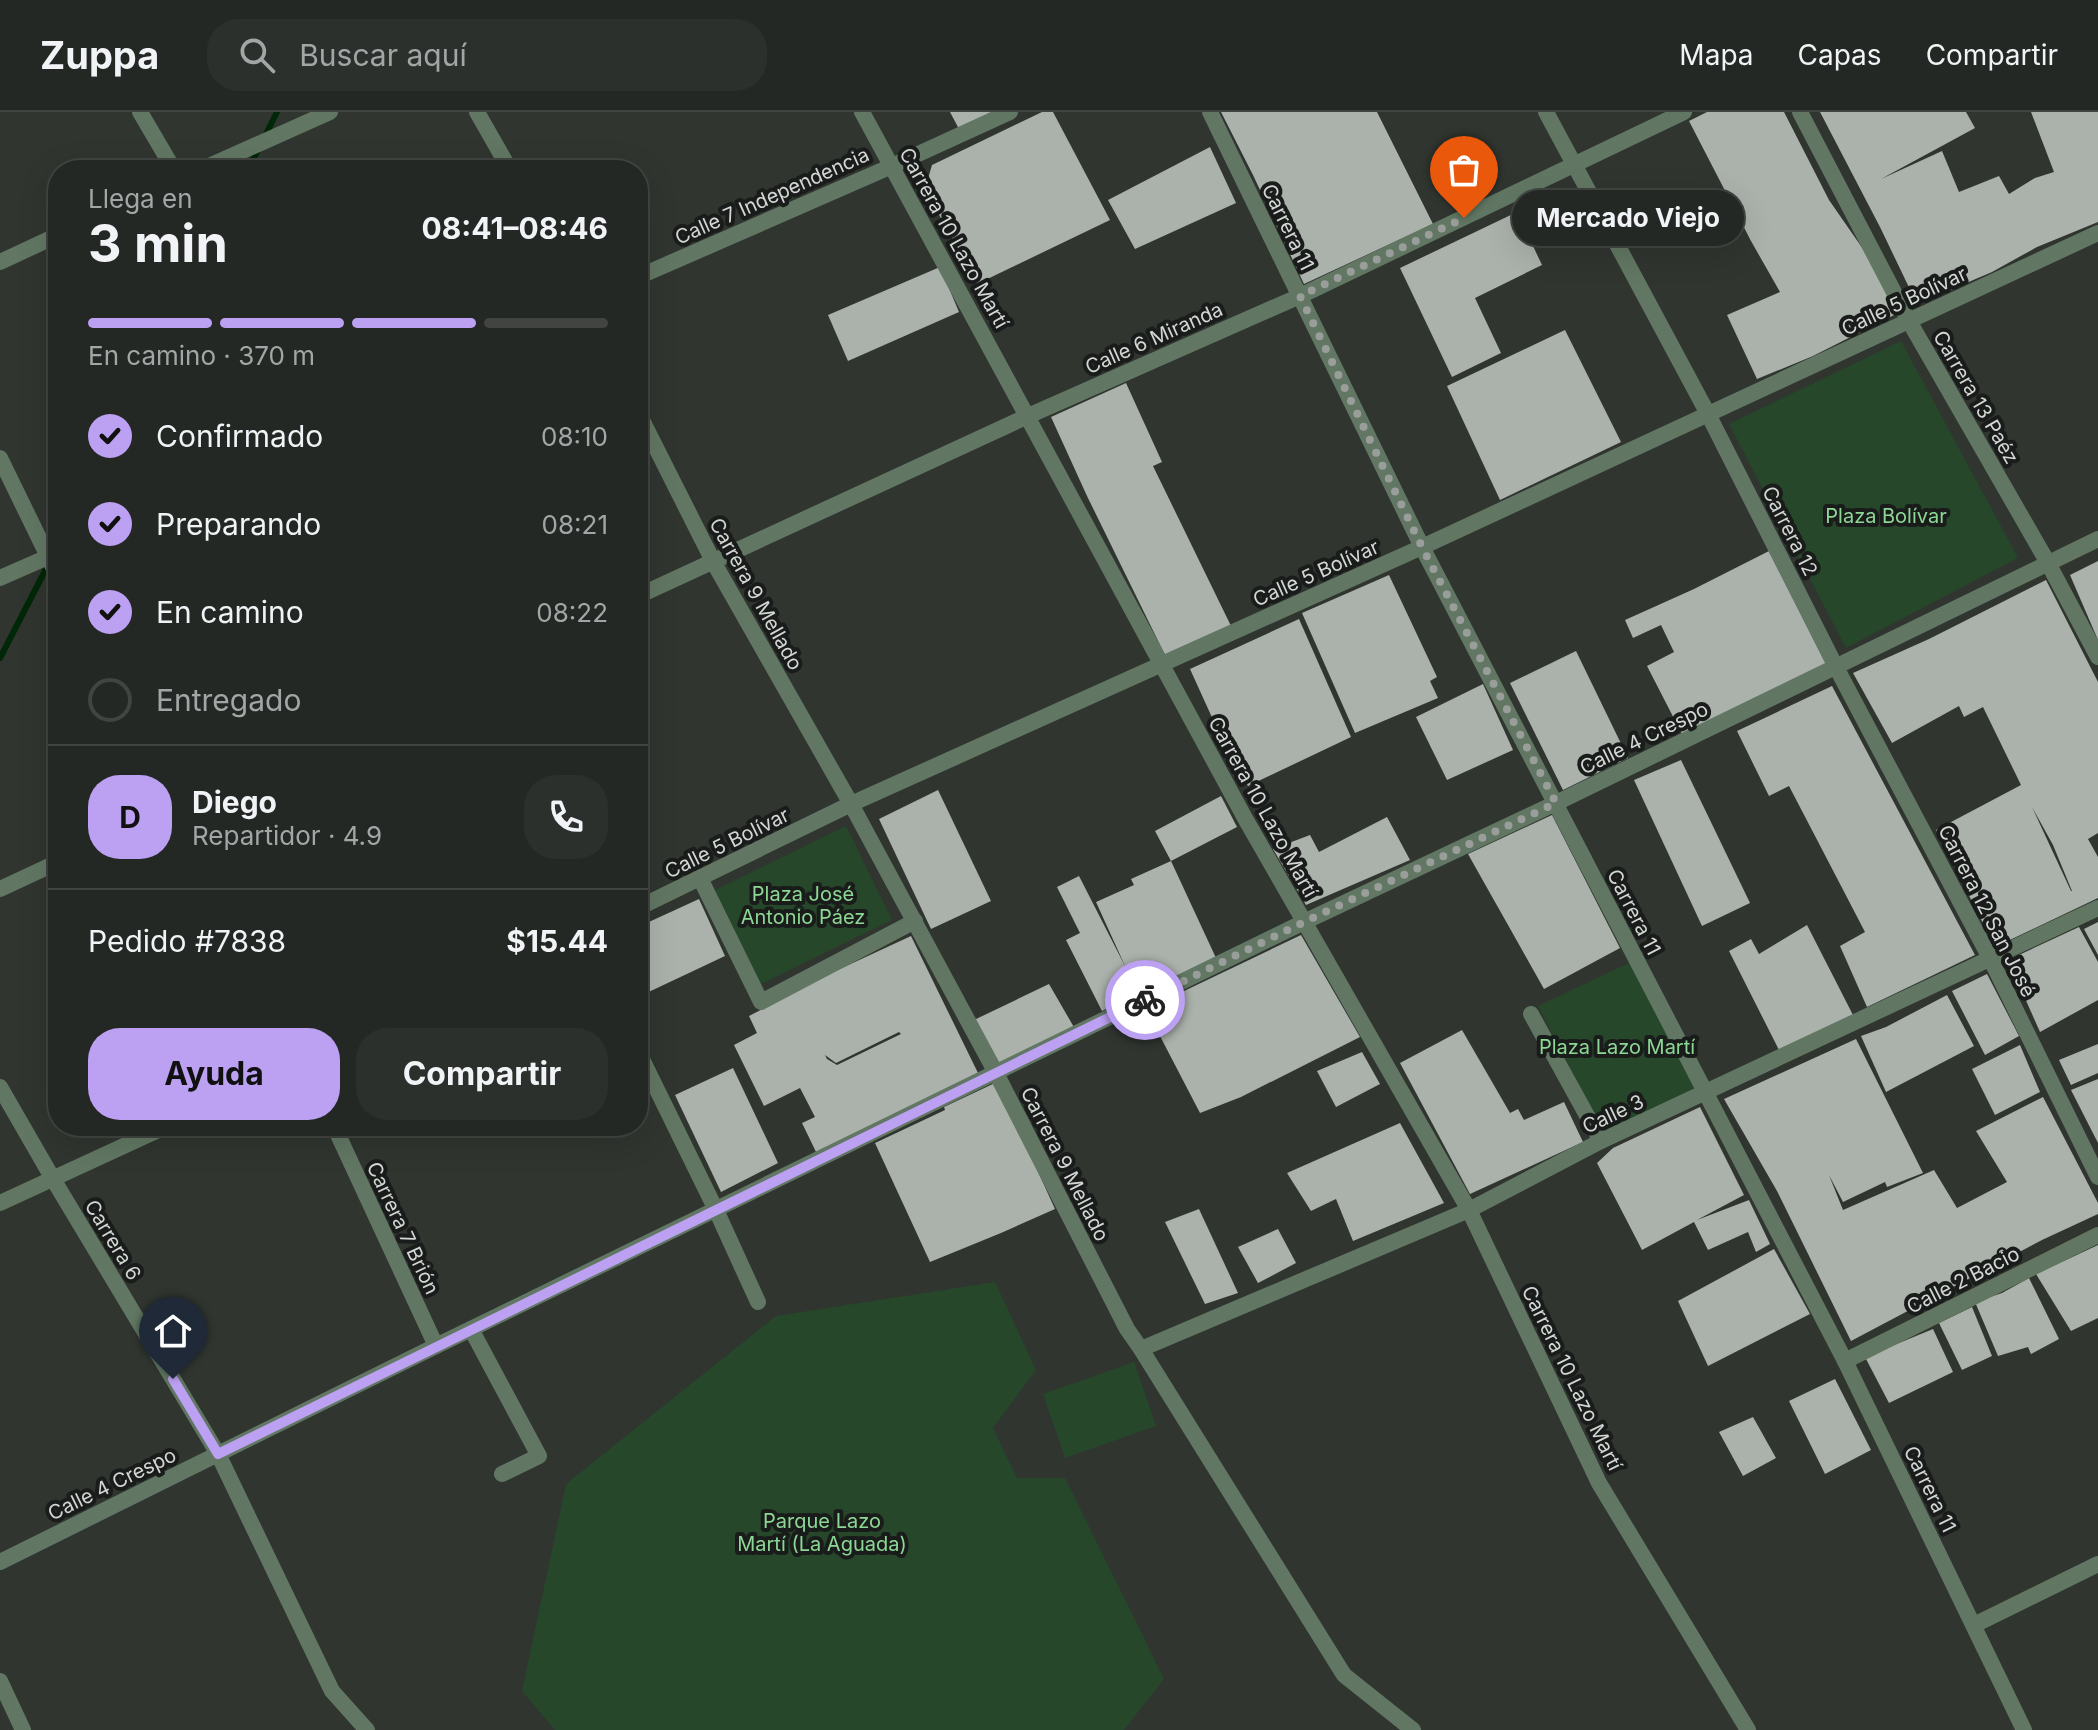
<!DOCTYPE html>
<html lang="es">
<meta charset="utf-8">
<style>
body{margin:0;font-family:Inter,sans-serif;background:#2c302c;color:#f1f3f6;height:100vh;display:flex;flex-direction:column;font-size:30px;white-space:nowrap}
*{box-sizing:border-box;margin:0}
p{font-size:26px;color:#a3a6a6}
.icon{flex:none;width:44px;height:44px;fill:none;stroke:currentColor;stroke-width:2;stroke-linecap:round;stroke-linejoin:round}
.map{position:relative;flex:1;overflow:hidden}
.panel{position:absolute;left:48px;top:48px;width:600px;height:976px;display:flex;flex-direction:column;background:#242824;border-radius:32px;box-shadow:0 8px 32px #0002,0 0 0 2px #414441}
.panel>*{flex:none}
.pin{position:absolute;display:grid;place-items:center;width:68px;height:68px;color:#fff;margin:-82px -34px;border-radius:50% 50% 50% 0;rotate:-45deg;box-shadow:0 0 8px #0007}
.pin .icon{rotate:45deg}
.courier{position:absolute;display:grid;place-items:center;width:80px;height:80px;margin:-40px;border:6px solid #bca0f2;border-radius:50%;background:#fff;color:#222;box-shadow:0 2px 10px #0007}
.bubble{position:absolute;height:56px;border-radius:28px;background:#242824;box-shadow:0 8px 32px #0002,0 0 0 2px #414441;font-size:26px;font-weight:700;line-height:56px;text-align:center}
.head em{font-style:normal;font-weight:700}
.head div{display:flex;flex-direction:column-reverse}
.head{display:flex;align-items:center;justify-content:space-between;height:136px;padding:0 40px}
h1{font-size:52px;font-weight:700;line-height:60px}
.bar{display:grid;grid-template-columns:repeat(4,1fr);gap:12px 8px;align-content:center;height:96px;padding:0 40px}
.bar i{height:10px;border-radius:6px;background:#414441}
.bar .selected{background:#bca0f2}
.bar p{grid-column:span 4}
.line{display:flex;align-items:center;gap:20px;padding:0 40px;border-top:2px solid #414441}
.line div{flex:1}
.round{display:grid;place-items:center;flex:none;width:84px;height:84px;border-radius:32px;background:#2c302c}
ol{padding:0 40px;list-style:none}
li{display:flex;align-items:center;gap:24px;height:88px}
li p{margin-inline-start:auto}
li .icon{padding:8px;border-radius:50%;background:#bca0f2;color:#111;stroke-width:4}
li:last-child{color:#a3a6a6}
li i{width:44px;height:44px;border:4px solid #414441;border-radius:50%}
.button{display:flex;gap:16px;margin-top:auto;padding:16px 40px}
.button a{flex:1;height:92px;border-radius:32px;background:#bca0f2;color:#111;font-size:32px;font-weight:700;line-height:92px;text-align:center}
.button a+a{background:#2c302c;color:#f1f3f6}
header{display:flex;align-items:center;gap:48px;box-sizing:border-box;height:112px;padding:0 40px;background:#242824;border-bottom:2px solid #414441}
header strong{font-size:38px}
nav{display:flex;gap:44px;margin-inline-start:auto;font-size:28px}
.search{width:560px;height:72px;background:#2c302c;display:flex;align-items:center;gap:20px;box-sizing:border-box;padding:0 28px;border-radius:32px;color:#a3a6a6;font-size:30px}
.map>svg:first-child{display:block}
.green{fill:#26472a}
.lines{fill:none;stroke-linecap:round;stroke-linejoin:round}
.stream{stroke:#002707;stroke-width:6}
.building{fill:#abb1ab;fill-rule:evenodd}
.street{stroke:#617763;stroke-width:16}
.done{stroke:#9a9e9b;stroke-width:8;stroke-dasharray:0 14.4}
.route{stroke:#bca0f2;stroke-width:10}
.labels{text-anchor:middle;stroke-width:8;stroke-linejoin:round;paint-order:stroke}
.street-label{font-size:20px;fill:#d3d7d4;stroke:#191c1a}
.park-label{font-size:20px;fill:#8cd794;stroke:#191c1a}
</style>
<header>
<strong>Zuppa</strong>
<div class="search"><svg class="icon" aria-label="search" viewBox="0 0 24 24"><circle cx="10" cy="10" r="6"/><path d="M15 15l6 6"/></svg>Buscar aquí</div>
<nav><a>Mapa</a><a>Capas</a><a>Compartir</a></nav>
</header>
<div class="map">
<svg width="2098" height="1618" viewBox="0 0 2098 1618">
<rect width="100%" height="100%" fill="#303530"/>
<g class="green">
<path d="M1901,229l117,217 -172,90 -117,-224z"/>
<path d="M846,714l46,94 -131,64 -46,-94z"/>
<path d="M1629,851l67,126 -93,43 -65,-126z"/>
<path d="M995,1170l41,88 -43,58 24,50h48l99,201 -40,51h-569l-33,-39 44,-207 210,-168z"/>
<path d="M1134,1250l22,64 -91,32 -22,-64z"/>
</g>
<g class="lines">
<g class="stream">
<path d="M264,26l13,-26"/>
<path d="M248,58l11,-22"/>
<path d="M0,546l48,-93"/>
</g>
</g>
<g class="building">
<path d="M950,0h42l-33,17z"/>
<path d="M1042,0h11l57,108 -133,64 -52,-95 7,-24z"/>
<path d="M1221,0h156l56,112 -129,60 -51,-109z"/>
<path d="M1707,0h77l45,88 34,49 35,64 -85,43 -56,23 -30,-64 53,-23 -29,-51 -62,-120z"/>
<path d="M1820,0h146l9,16 -94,51 61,-28 17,41 40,-16 10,18 26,-16 19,-6 -23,-60h67v110l-61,25 -45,25 -75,32 -37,-77z"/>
<path d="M1210,35l26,56 -101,46 -27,-49z"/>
<path d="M1517,100l25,53 -67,33 26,55 -49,24 -52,-109z"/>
<path d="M940,155l19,45 -111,49 -20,-46z"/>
<path d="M1565,218l56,112 -121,58 -53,-114z"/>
<path d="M1126,271l36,79 -9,4 79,162 -66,29 -79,-161 -36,-79z"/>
<path d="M1769,439l57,113 -143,72 -36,-70 27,-14 -13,-27 -28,13 -8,-18 69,-31z"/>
<path d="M2098,449v79l-28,-65z"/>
<path d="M1389,463l48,102 -7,4 8,17 -83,35 -53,-120z"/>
<path d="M2046,468l52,102v151l-10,6 10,18v41l-103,49 -59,-117 85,-45 -38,-78 -19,10 -5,-11 -67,37 -39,-70 76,-34zM2032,695l21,38 19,46h-1z"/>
<path d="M1299,507l52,118 -103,49 -33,-62 -25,-55z"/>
<path d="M1576,539l52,107 -65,32 -53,-107z"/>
<path d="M1483,572l30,66 -66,30 -31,-63z"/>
<path d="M1832,574l143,269 -108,52 -27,-61 25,-14 -76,-146 -20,10 -32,-65z"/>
<path d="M1681,648l69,143 -48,23 -68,-146z"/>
<path d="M938,678l53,111 -60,28 -52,-110z"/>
<path d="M1221,684l16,31 -66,34 -16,-30z"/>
<path d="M1552,703l68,133 -76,41 -76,-135z"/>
<path d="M1387,705l23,43 -104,45 -33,-56 37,-14 9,17z"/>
<path d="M1171,749l45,97 -40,19 -37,15 -37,19 -36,-71 14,-7 -23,-46 22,-11 47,92 -30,-66 38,-17 -3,-6z"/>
<path d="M699,787l26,57 -87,41v-70z"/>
<path d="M2098,810v33l-14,-26z"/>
<path d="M1807,813l46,90 -74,35 -50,-99 22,-12 8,15z"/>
<path d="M2079,815l19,35v38l-58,32 -32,-72z"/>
<path d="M1301,823l59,102 -119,60 -41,16 -52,-100 36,-22z"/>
<path d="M911,824l67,137 -161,81 -15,-31 13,-6 -15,-29 -36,18 -30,-61 23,-12 -8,-17 80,-42zM899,920l2,2 -64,31 -10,-6 -2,-4 11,8z"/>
<path d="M1987,862l32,62 -34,19 -33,-64z"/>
<path d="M1049,872l26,45 -76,39 -25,-48z"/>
<path d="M1947,883l27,51 -88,46 -25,-56 25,-9z"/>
<path d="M1462,918l48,83 8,-4 6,11 40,-18 19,40 -113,52 -70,-131z"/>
<path d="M1856,927l67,134 -36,14 -2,-5 -42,20 -14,-27 14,35 91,-40 23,38 50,-26 -31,-51 67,-34 55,106v11l-56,26 -191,101 -74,-150 -53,-92z"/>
<path d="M2098,932v29l-27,12 -12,-25z"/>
<path d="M2020,933l20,47 -45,23 -23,-46z"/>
<path d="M1362,940l18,32 -44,23 -19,-36z"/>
<path d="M733,956l45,95 -57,29 -46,-97z"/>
<path d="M2098,967v64l-27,-53z"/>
<path d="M997,970l58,127 -54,24 -71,29 -55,-119 70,-33 -1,-3z"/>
<path d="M1700,995l44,88 -47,25 52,-20 21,44 -14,8 -8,-20 -40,18 -14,-28 -52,28 -45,-87 16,-15z"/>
<path d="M1400,1011l44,80 -91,38 -17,-42 -25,12 -24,-38z"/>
<path d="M1199,1097l39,84 -33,11 -40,-82z"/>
<path d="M1278,1117l18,34 -38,20 -20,-36z"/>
<path d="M2098,1133v73l-27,13 -35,-57z"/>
<path d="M1774,1137l36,65 -102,52 -30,-65z"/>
<path d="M2029,1166l30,61 -28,15 -3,-7 -30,9 -23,-54 27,-9z"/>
<path d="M1972,1195l20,49 -30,14 -23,-47z"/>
<path d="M1933,1217l20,43 -64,31 -24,-46z"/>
<path d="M1835,1267l36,71 -46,24 -36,-73z"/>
<path d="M1753,1305l23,41 -33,18 -24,-44z"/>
</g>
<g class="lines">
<g class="street">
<path d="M140,0l34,58"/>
<path d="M477,0l33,58"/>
<path d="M862,0l384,708 223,390 130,273 149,247"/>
<path d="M1210,0l212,435 423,814 179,369"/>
<path d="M1546,0l162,302 128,253 154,291 108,219"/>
<path d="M1800,0l109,209 139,242 50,94"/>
<path d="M200,58l130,-58"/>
<path d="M0,150l58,-27"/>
<path d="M638,165l254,-111 118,-54"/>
<path d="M638,300l76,151 137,241 145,269 131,256 14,20 203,326 69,55"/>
<path d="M0,346l58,119"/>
<path d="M0,466l57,-25"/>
<path d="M638,484l390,-180 272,-120 384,-184"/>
<path d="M700,766l61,124 154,-81"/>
<path d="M0,777l58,-27"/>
<path d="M638,796l213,-104 571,-257 676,-314"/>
<path d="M1531,902l70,127"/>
<path d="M638,939l78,159 42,92"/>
<path d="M0,975l53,92 165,275 114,237 35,39"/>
<path d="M334,1014l102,220"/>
<path d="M0,1091l167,-77"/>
<path d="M471,1217l68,127 -37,18"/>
<path d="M1141,1237l328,-139 132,-69 497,-233"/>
<path d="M1845,1249l253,-126"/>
<path d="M0,1450l436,-216 868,-424 252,-119 542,-264"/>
<path d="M1974,1513l124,-61"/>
<path d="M0,1569l23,49"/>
</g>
</g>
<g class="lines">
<path class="done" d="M1145,888l159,-78 252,-119 -134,-256 -122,-251 164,-78"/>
<path class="route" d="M173,1267l45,75 927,-454"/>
</g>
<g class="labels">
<g class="street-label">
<text transform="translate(772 84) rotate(-24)" y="7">Calle 7 Independencia</text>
<text transform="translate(1288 115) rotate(64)" y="7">Carrera 11</text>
<text transform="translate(954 126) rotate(61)" y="7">Carrera 10 Lazo Martí</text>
<text transform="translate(1904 189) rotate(-25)" y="7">Calle 5 Bolívar</text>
<text transform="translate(1154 226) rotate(-24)" y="7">Calle 6 Miranda</text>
<text transform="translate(1976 285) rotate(60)" y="7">Carrera 13 Paéz</text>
<text transform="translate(1790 419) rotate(63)" y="7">Carrera 12</text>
<text transform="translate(1316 461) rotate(-24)" y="7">Calle 5 Bolívar</text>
<text transform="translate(756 482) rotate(61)" y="7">Carrera 9 Mellado</text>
<text transform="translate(1644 626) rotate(-26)" y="7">Calle 4 Crespo</text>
<text transform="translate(1263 695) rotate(61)" y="7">Carrera 10 Lazo Martí</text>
<text transform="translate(727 731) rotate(-26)" y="7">Calle 5 Bolívar</text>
<text transform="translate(1987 799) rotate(63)" y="7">Carrera 12 San José</text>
<text transform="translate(1634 800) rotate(63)" y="7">Carrera 11</text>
<text transform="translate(1613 1002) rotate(-25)" y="7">Calle 3</text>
<text transform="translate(1065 1052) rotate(63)" y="7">Carrera 9 Mellado</text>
<text transform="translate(403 1116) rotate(65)" y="7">Carrera 7 Brión</text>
<text transform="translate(113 1128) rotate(59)" y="7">Carrera 6</text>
<text transform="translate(1963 1168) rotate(-27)" y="7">Calle 2 Bacio</text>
<text transform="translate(1572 1266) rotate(64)" y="7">Carrera 10 Lazo Martí</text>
<text transform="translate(112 1372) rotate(-26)" y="7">Calle 4 Crespo</text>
<text transform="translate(1930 1377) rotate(64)" y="7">Carrera 11</text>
</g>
<g class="park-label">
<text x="1886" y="411">Plaza Bolívar</text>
<text x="803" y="789">Plaza José<tspan x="803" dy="23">Antonio Páez</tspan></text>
<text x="1617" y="942">Plaza Lazo Martí</text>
<text x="822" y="1416">Parque Lazo<tspan x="822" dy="23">Martí (La Aguada)</tspan></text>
</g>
</g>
</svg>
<div class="pin" style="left:1464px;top:106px;background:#ea580c"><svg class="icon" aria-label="bag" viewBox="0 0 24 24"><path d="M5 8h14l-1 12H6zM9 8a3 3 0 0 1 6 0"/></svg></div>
<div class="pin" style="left:173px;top:1267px;background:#1f2937"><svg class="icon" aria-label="home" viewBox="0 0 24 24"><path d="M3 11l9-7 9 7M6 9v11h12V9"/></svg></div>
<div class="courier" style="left:1145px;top:888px"><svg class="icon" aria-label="bike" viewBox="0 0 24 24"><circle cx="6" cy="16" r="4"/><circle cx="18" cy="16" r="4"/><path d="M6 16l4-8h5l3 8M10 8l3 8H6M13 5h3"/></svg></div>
<div class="bubble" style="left:1512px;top:78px;width:232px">Mercado Viejo</div>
<section class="panel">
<div class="head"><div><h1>3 min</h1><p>Llega en</p></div><em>08:41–08:46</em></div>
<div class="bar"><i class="selected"></i><i class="selected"></i><i class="selected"></i><i></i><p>En camino · 370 m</p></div>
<ol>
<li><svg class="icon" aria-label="check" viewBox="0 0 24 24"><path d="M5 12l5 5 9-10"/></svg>Confirmado<p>08:10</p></li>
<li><svg class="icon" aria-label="check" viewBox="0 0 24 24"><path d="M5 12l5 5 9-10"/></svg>Preparando<p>08:21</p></li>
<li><svg class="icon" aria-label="check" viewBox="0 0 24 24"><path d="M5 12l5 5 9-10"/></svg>En camino<p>08:22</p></li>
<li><i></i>Entregado</li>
</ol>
<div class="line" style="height:144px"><b class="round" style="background:#bca0f2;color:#111">D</b><div><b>Diego</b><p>Repartidor · 4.9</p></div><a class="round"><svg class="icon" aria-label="phone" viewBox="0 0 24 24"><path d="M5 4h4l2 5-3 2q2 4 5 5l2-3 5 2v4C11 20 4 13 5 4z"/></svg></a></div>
<div class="line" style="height:104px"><div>Pedido #7838</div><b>$15.44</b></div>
<div class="button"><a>Ayuda</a><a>Compartir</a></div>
</section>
</div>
